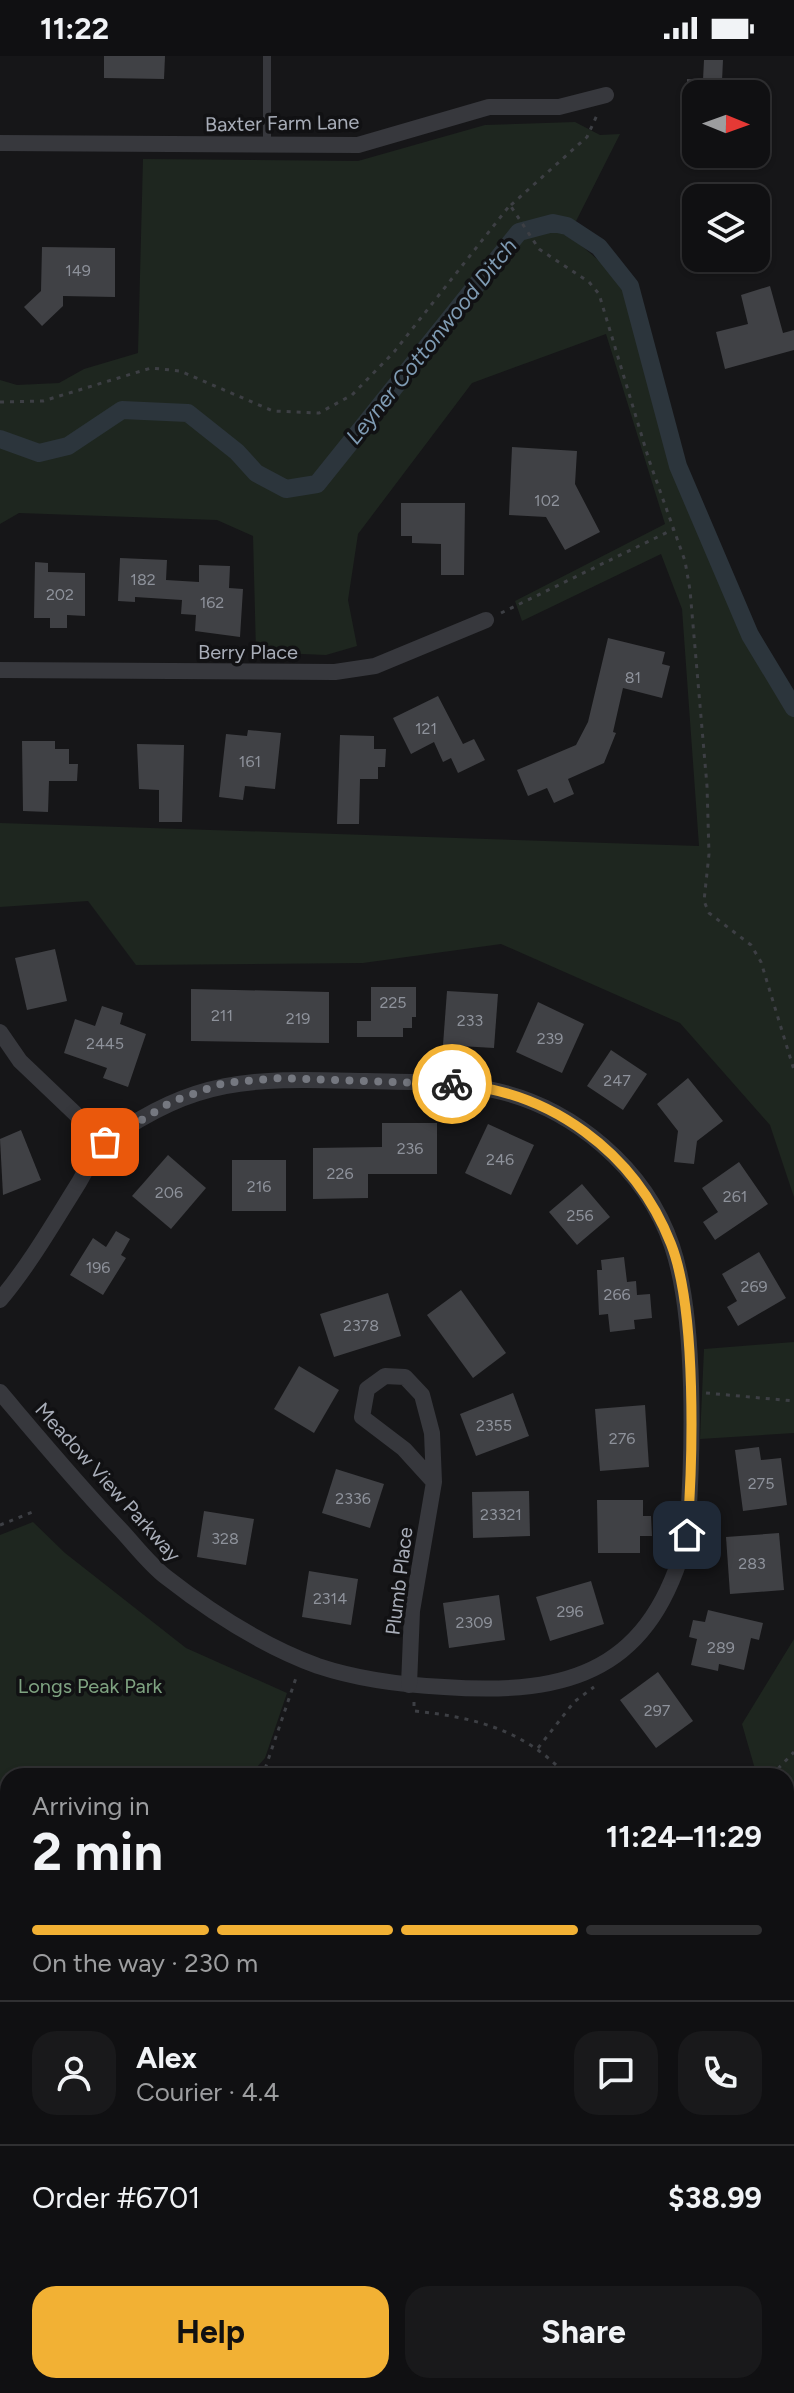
<!DOCTYPE html>
<meta charset="utf-8">
<style>
body{margin:0;font-family:Figtree,sans-serif;background:#19191b;color:#f1f3f6;height:100vh;display:flex;flex-direction:column;font-size:30px;white-space:nowrap}
*{box-sizing:border-box;margin:0}
p{font-size:26px;color:#9c9d9f}
.icon{flex:none;width:44px;height:44px;fill:none;stroke:currentColor;stroke-width:2;stroke-linecap:round;stroke-linejoin:round}
.map{position:relative;flex:1;overflow:hidden}
.drawer{position:absolute;left:0px;top:1712px;width:794px;height:626px;display:flex;flex-direction:column;background:#101012;border-radius:24px 24px 0 0;box-shadow:0 2px 6px #0004,0 0 0 2px #303032}
.drawer>*{flex:none}
.needle{width:52px;rotate:91deg}
.buttons{position:absolute;left:682px;top:24px;display:grid;gap:16px}
.buttons a{display:grid;place-items:center;width:88px;height:88px;border-radius:16px;background:#101012;box-shadow:0 2px 6px #0004,0 0 0 2px #303032;font-size:40px}
.pin{position:absolute;display:grid;place-items:center;width:68px;height:68px;color:#fff;margin:-34px;border-radius:16px;box-shadow:0 4px 12px #0006}
.courier{position:absolute;display:grid;place-items:center;width:80px;height:80px;margin:-40px;border:6px solid #f2b134;border-radius:50%;background:#fff;color:#222;box-shadow:0 2px 10px #0007}
.head em{font-style:normal;font-weight:700}
.head div{display:flex;flex-direction:column-reverse}
.head{display:flex;align-items:center;justify-content:space-between;height:136px;padding:0 32px}
h1{font-size:52px;font-weight:700;line-height:60px}
.bar{display:grid;grid-template-columns:repeat(4,1fr);gap:12px 8px;align-content:center;height:96px;padding:0 32px}
.bar i{height:10px;border-radius:6px;background:#303032}
.bar .selected{background:#f2b134}
.bar p{grid-column:span 4}
.line{display:flex;align-items:center;gap:20px;padding:0 32px;border-top:2px solid #303032}
.line div{flex:1}
.round{display:grid;place-items:center;flex:none;width:84px;height:84px;border-radius:24px;background:#19191b}
.button{display:flex;gap:16px;margin-top:auto;padding:16px 32px}
.button a{flex:1;height:92px;border-radius:24px;background:#f2b134;color:#111;font-size:32px;font-weight:700;line-height:92px;text-align:center}
.button a+a{background:#19191b;color:#f1f3f6}
.status{display:flex;justify-content:space-between;align-items:center;height:56px;padding:0 40px;background:#101012;direction:ltr}
.status svg{height:22px;fill:currentColor}
.map>svg:first-child{display:block}
.green{fill:#1e261f}
.lines{fill:none;stroke-linecap:round;stroke-linejoin:round}
.canal{stroke:#2c353c;stroke-width:18}
.building{fill:#404145}
.path{stroke:#3d3f44;stroke-width:3;stroke-dasharray:4 6;stroke-linecap:butt}
.lane{stroke:#37383d;stroke-width:8}
.street{stroke:#37383d;stroke-width:16}
.done{stroke:#757880;stroke-width:8;stroke-dasharray:0 14.4}
.route{stroke:#f2b134;stroke-width:10}
.labels{text-anchor:middle;stroke-width:7;stroke-linejoin:round;paint-order:stroke}
.number-label{font-size:16px;fill:#8e929b}
.street-label{font-size:20px;fill:#a8adb8;stroke:#111113}
.park-label{font-size:20px;fill:#7fa381;stroke:#111113}
.water-label{font-size:22px;font-style:italic;fill:#7f9bb3;stroke:#111113}
</style>
<div class="status"><b>11:22</b><svg viewBox="0 0 49 12"><path d="M0 12V9h3v3zM5 12V6h3v6zM10 12V3h3v9zM15 12V0h3v12zM26 1h20v11H26zM47 4h2v5h-2z"/></svg></div>
<div class="map">
<svg width="794" height="2337" viewBox="0 0 794 2337">
<rect width="100%" height="100%" fill="#161618"/>
<g class="green">
<path d="M575,66l25,13 20,-1 -51,101 56,48 74,239 30,73 65,116v486l-24,-72 -90,-102 -179,-79 -138,19 -227,2 -48,-64 -88,6v-84l699,23 -17,-237 -21,-55 -139,67 -7,-20 150,-77 -59,-190 -134,49 -114,151 -10,66 9,46 -31,9 -70,-3 -3,-116 -36,-16 -198,-7 -19,11v-144l17,5 42,-2 25,-14 54,-16 5,-194 215,2 127,-36z"/>
<path d="M794,1286v91l-94,6 4,-90z"/>
<path d="M33,1466l32,31 121,95 101,45 -22,65 -16,18h-241v280l-8,-2v-519z"/>
<path d="M794,1583v754h-523v-7h515v-610h-29l-15,-52z"/>
</g>
<g class="lines">
<path class="canal" d="M0,383l39,14 29,-7 54,-36 66,3 49,39 19,21 30,16 31,-5 202,-252 34,-9 14,3 32,21 31,39 48,180 72,169 44,73"/>
</g>
<g class="building">
<path d="M104,0h61l-1,23 -60,-1z"/>
<path d="M704,4h19l-1,21h8v13h-43v-15l16,1z"/>
<path d="M42,191l73,1v49l-52,-1v10l-21,20 -18,-19 17,-16z"/>
<path d="M770,230l13,47 11,-3v20l-69,19 -9,-37 32,-8 -7,-29z"/>
<path d="M512,391l65,4 -2,33 25,48 -35,18 -19,-33 -37,-2z"/>
<path d="M401,447h64l-1,72h-23v-31l-29,-1v-7h-11z"/>
<path d="M120,502l47,2 -1,20 33,2v-17l31,1 -1,22 14,1 -3,48 -45,-6 1,-16 -15,-1 1,-14 -47,-3v5l-17,-1z"/>
<path d="M35,506l13,1v9l37,1v43l-18,-1v13h-17v-10h-16z"/>
<path d="M608,582l57,14 -3,12 8,2 -8,32 -39,-10 -10,44 3,1 -12,30 -36,16 6,15 -20,9 -7,-15 -19,8 -11,-26 59,-25 12,-23z"/>
<path d="M438,640l25,48 11,-5 11,21 -27,13 -7,-15 -8,4 -9,-20 -23,12 -18,-36z"/>
<path d="M248,674l33,3 -6,56 -30,-3 -2,14 -24,-3 7,-63 21,2z"/>
<path d="M340,679l34,1v13h12l-1,18h-7v12h-18l-1,45h-22z"/>
<path d="M22,685h33v8h14v15h9l-1,17h-28l-1,31 -25,-1z"/>
<path d="M137,688l47,1 -2,77h-23v-32l-20,-1z"/>
<path d="M55,893l12,52 -40,9 -12,-52z"/>
<path d="M371,931h45v30h-4v11h-9v9h-46v-16h14z"/>
<path d="M191,933l138,3v51l-138,-2z"/>
<path d="M447,935l51,3 -4,54 -51,-3z"/>
<path d="M538,946l46,22 -22,49 -46,-21z"/>
<path d="M102,950l21,7 -3,11 26,10 -18,53 -25,-9 4,-10 -43,-15 11,-34 20,7z"/>
<path d="M611,994l36,24 -24,36 -36,-24z"/>
<path d="M688,1022l35,43 -26,20 -3,23 -20,-2 4,-31 -21,-27z"/>
<path d="M382,1067h55v51h-69v24l-55,1v-51l69,-1z"/>
<path d="M488,1068l46,21 -23,50 -46,-22z"/>
<path d="M21,1074l20,50 -38,15 -3,-56z"/>
<path d="M168,1099l38,33 -35,41 -39,-33z"/>
<rect x="232" y="1104" width="54" height="51"/>
<path d="M739,1106l29,42 -53,36 -12,-18 15,-10 -16,-24z"/>
<path d="M582,1128l28,33 -33,28 -28,-33z"/>
<path d="M116,1175l14,8 -9,16 5,3 -23,37 -33,-20 23,-37 13,9z"/>
<path d="M759,1196l27,46 -48,28 -11,-19 10,-6 -15,-27z"/>
<path d="M624,1201l3,25 9,-1 1,14 13,-1 2,24 -18,2 1,9 -25,3 -2,-18 -9,1 -2,-45h5l-1,-10z"/>
<path d="M461,1234l45,63 -33,25 -46,-63z"/>
<path d="M388,1237l13,43 -67,21 -14,-43z"/>
<path d="M299,1310l40,24 -25,43 -40,-24z"/>
<path d="M513,1337l16,43 -53,20 -16,-42z"/>
<path d="M645,1349l4,62 -49,4 -5,-62z"/>
<path d="M759,1391l2,13 20,-2 6,47 -44,6 -8,-61z"/>
<path d="M336,1413l48,15 -14,44 -48,-15z"/>
<path d="M529,1435l1,45 -57,2 -1,-46z"/>
<path d="M597,1444h46v16h8l1,20h-12v17h-42z"/>
<path d="M204,1455l50,8 -8,46 -49,-8z"/>
<path d="M779,1477l5,57 -54,4 -4,-57z"/>
<path d="M309,1515l49,8 -7,46 -49,-8z"/>
<path d="M591,1525l13,43 -54,17 -14,-44z"/>
<path d="M499,1539l6,45 -56,8 -6,-45z"/>
<path d="M708,1554l55,13 -4,17 -8,-2 -7,32 -25,-6 -1,7 -27,-6 6,-26 -8,-2 4,-17 12,2z"/>
<path d="M658,1616l35,49 -37,27 -36,-48z"/>
</g>
<g class="lines">
<g class="path">
<path d="M511,149l76,-68 11,-24"/>
<path d="M0,346l43,-1 108,-33 29,3 93,40 46,2 33,-18 42,-43 116,-147 29,44 50,33 10,12 50,166 36,101 5,29 17,196 2,68 -5,47 5,12 42,32 10,17 33,108"/>
<path d="M501,557l173,-84"/>
<path d="M706,1337l88,8"/>
<path d="M0,1469l35,-14"/>
<path d="M414,1646v9c60,6 111,19 153,65"/>
<path d="M538,1692l36,-46 20,-15"/>
<path d="M259,1720l6,-7 32,-94"/>
<path d="M771,1720l23,-24"/>
<path d="M786,1787l8,35"/>
<path d="M0,2009l8,1"/>
<path d="M786,2087l8,-32"/>
<path d="M0,2278l8,2"/>
<path d="M447,2330l33,5 40,-5"/>
<path d="M781,2330l2,7"/>
</g>
<path class="lane" d="M267,87v-87"/>
<g class="street">
<path d="M0,87l358,2 131,-38h70l47,-12"/>
<path d="M0,614l335,2 40,-6 111,-46"/>
<path d="M0,976l20,29 85,81"/>
<path d="M0,1244c30,-36 53,-76 78,-116 8,-13 17,-35 30,-44 93,-66 150,-61 259,-59 42,1 85,0 126,9 80,17 153,79 179,156 25,74 21,210 15,289 -35,135 -115,161 -243,152 -41,-2 -87,-8 -126,-21 -55,-20 -106,-53 -152,-89 -17,-13 -31,-32 -46,-48 -42,-44 -81,-91 -120,-137"/>
<path d="M409,1629l3,-74 22,-129 -2,-49 -10,-38 -17,-18 -20,-1 -18,13 -5,28 42,32 30,33"/>
<path d="M0,2166l8,2"/>
<path d="M255,2330v7"/>
</g>
</g>
<g class="lines">
<path class="done" d="M105,1086l68,-41 51,-18 57,-5 171,6"/>
<path class="route" d="M452,1028c98,6 183,68 219,160 26,66 22,218 16,291"/>
</g>
<g class="labels">
<g class="number-label">
<text x="78" y="220">149</text>
<text x="547" y="450">102</text>
<text x="143" y="529">182</text>
<text x="60" y="544">202</text>
<text x="212" y="552">162</text>
<text x="633" y="627">81</text>
<text x="426" y="678">121</text>
<text x="250" y="711">161</text>
<text x="393" y="952">225</text>
<text x="222" y="965">211</text>
<text x="298" y="968">219</text>
<text x="470" y="970">233</text>
<text x="550" y="988">239</text>
<text x="105" y="993">2445</text>
<text x="617" y="1030">247</text>
<text x="410" y="1098">236</text>
<text x="500" y="1109">246</text>
<text x="340" y="1123">226</text>
<text x="259" y="1136">216</text>
<text x="169" y="1142">206</text>
<text x="735" y="1146">261</text>
<text x="580" y="1165">256</text>
<text x="98" y="1217">196</text>
<text x="754" y="1236">269</text>
<text x="617" y="1244">266</text>
<text x="361" y="1275">2378</text>
<text x="494" y="1375">2355</text>
<text x="622" y="1388">276</text>
<text x="761" y="1433">275</text>
<text x="353" y="1448">2336</text>
<text x="501" y="1464">23321</text>
<text x="225" y="1488">328</text>
<text x="752" y="1513">283</text>
<text x="330" y="1548">2314</text>
<text x="570" y="1561">296</text>
<text x="474" y="1572">2309</text>
<text x="721" y="1597">289</text>
<text x="657" y="1660">297</text>
</g>
<g class="street-label">
<text transform="translate(282 67) rotate(-1)" y="7">Baxter Farm Lane</text>
<text x="248" y="603">Berry Place</text>
<text transform="translate(108 1426) rotate(48)" y="7">Meadow View Parkway</text>
<text transform="translate(399 1525) rotate(-83)" y="7">Plumb Place</text>
</g>
<g class="park-label">
<text x="90" y="1637">Longs Peak Park</text>
</g>
<g class="water-label">
<text transform="translate(431 285) rotate(-51)" y="8">Leyner Cottonwood Ditch</text>
</g>
</g>
</svg>
<div class="buttons">
<a><svg class="needle" viewBox="-14 -14 28 28"><path d="M0-13l5 13h-10z" fill="#e53935"/><path d="M0 13l5-13h-10z" fill="#9c9d9f"/></svg></a>
<a><svg class="icon" aria-label="layers" viewBox="0 0 24 24"><path d="M12 4l9 5-9 5-9-5zM3 14l9 5 9-5"/></svg></a>
</div>
<div class="pin" style="left:105px;top:1086px;background:#ea580c"><svg class="icon" aria-label="bag" viewBox="0 0 24 24"><path d="M5 8h14l-1 12H6zM9 8a3 3 0 0 1 6 0"/></svg></div>
<div class="pin" style="left:687px;top:1479px;background:#1f2937"><svg class="icon" aria-label="home" viewBox="0 0 24 24"><path d="M3 11l9-7 9 7M6 9v11h12V9"/></svg></div>
<div class="courier" style="left:452px;top:1028px"><svg class="icon" aria-label="bike" viewBox="0 0 24 24"><circle cx="6" cy="16" r="4"/><circle cx="18" cy="16" r="4"/><path d="M6 16l4-8h5l3 8M10 8l3 8H6M13 5h3"/></svg></div>
<section class="drawer">
<div class="head"><div><h1>2 min</h1><p>Arriving in</p></div><em>11:24–11:29</em></div>
<div class="bar"><i class="selected"></i><i class="selected"></i><i class="selected"></i><i></i><p>On the way · 230 m</p></div>
<div class="line" style="height:144px"><a class="round"><svg class="icon" aria-label="person" viewBox="0 0 24 24"><circle cx="12" cy="8" r="4"/><path d="M4 21q1-7 8-7t8 7"/></svg></a><div><b>Alex</b><p>Courier · 4.4</p></div><a class="round"><svg class="icon" aria-label="chat" viewBox="0 0 24 24"><path d="M4 5h16v11H9l-5 4z"/></svg></a><a class="round"><svg class="icon" aria-label="phone" viewBox="0 0 24 24"><path d="M5 4h4l2 5-3 2q2 4 5 5l2-3 5 2v4C11 20 4 13 5 4z"/></svg></a></div>
<div class="line" style="height:104px"><div>Order #6701</div><b>$38.99</b></div>
<div class="button"><a>Help</a><a>Share</a></div>
</section>
</div>
